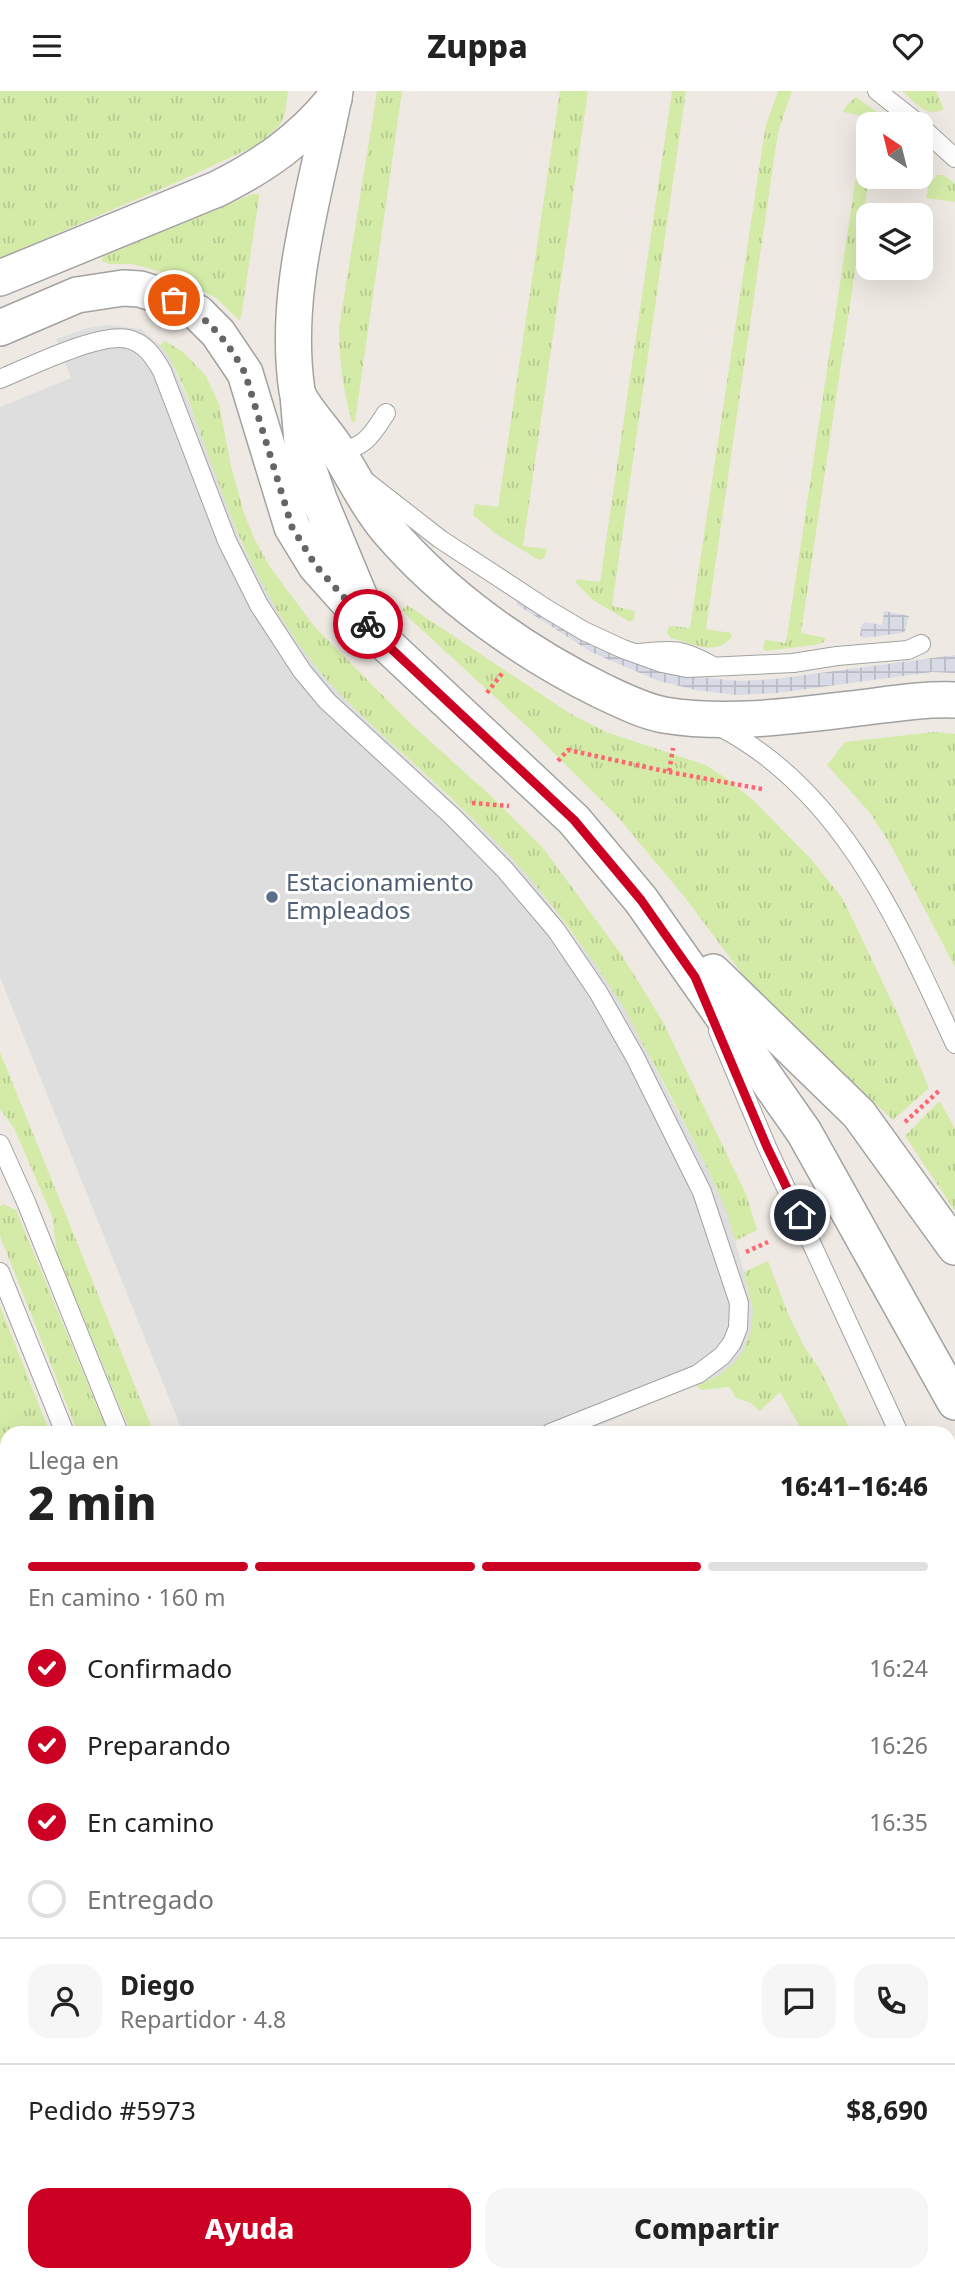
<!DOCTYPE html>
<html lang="es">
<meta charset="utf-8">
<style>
body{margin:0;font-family:"Noto Sans",sans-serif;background:#f6f6f6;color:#222;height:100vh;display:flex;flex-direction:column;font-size:26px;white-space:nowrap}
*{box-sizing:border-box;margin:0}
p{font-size:23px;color:#767676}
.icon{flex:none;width:38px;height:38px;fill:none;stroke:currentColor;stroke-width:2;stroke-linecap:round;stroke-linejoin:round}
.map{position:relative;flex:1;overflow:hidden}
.panel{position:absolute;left:0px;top:1335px;width:956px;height:856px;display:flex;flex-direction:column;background:#fff;border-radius:21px 21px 0 0;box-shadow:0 7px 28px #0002}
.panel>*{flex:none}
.needle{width:46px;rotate:325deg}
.tools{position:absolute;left:856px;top:21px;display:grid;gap:14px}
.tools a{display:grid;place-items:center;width:77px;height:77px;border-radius:14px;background:#fff;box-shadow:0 7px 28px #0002;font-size:35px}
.pin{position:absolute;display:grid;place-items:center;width:60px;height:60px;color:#fff;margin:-30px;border:4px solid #fff;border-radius:50%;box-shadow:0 2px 7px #0007}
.courier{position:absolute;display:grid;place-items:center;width:70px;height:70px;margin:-35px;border:5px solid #cc0023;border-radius:50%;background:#fff;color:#222;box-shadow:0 2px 9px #0007}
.headline em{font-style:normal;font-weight:800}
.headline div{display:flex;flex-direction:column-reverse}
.headline{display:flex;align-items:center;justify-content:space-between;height:119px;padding:0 28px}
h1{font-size:46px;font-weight:800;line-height:52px}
.bar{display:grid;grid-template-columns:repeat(4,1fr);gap:10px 7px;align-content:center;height:84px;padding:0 28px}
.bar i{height:9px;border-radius:5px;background:#e0e0e0}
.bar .on{background:#cc0023}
.bar p{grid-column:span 4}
.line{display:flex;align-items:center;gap:18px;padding:0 28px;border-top:2px solid #e0e0e0}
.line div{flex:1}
.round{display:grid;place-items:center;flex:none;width:74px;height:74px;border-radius:21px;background:#f6f6f6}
ol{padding:0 28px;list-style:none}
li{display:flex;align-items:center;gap:21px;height:77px}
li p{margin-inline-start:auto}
li .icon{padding:7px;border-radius:50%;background:#cc0023;color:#fff;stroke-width:4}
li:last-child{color:#767676}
li i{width:38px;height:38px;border:4px solid #e0e0e0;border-radius:50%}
.cta{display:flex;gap:14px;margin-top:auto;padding:14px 28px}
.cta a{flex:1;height:80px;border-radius:21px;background:#cc0023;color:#fff;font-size:28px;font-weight:800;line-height:80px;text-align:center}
.cta a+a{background:#f6f6f6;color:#222}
header{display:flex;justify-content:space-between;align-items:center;height:91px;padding:0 28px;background:#fff;font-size:32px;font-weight:800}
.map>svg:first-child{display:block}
.grass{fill:url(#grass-tufts)}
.parking{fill:#dedede}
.plaza{fill:url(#plaza-grid)}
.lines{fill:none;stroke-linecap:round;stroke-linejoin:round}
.service-casing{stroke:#a2a2a2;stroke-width:20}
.minor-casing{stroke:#a2a2a2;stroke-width:38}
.path{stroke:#fe6670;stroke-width:4.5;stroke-dasharray:3.5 3.5;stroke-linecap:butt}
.service{stroke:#fff;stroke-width:18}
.minor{stroke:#fff;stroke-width:35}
.done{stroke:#676563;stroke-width:7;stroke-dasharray:0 12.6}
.route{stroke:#cc0023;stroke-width:9}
.service-dot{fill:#5c6f8a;stroke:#fff;stroke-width:2.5}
.labels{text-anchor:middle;stroke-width:6;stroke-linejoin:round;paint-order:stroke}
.service-label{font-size:24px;fill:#4e5e75;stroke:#fff;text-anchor:start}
</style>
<header><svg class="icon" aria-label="menu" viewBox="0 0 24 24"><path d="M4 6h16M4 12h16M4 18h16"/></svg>Zuppa<svg class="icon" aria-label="heart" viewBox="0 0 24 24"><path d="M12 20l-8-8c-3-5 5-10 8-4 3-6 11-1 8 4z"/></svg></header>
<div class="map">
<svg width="955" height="2190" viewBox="0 0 955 2190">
<defs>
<pattern id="grass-tufts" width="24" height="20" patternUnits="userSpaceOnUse" patternTransform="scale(1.75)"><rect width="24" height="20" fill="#d4eba8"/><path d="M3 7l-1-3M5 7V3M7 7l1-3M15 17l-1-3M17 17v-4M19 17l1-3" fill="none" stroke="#b6c990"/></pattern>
<pattern id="plaza-grid" width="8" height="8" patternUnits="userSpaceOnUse" patternTransform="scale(1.75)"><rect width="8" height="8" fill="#d8dae5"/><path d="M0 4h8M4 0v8" fill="none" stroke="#b9bbc4"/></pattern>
</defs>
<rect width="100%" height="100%" fill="#efe9e3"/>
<g class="grass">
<path d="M0,0h288l-3,23 -6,12 -20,18 -75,35 -184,79z"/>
<path d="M377,0h25l-47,331h-3c-9,-31 -13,-62 -13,-94z"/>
<path d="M560,0h28l-65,455 24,3 -3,9 -5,2 -43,-26 -23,-19 2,-11 23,3z"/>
<path d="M672,0h14l-74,515 23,5 -1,8 -4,3 -37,-22 -17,-17 1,-4 23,3z"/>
<path d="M778,0h14l-13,38 -4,23 -69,477 25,4 1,4c-17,20 -39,7 -61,1l-4,-5 2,-7 21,2 72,-479 4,-24z"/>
<path d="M902,0h34l8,18c-17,10 -29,-7 -42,-18z"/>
<path d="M856,6l37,27h-25l1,53 -68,456 25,5 -2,4 -9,3 -49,6 -3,-2 2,-9 21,3 79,-527 -22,-4 3,-6z"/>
<path d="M937,84h7l11,9v18l-29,-4 3,-14z"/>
<path d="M253,103h6v4l-18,120 -2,2 -23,-22 -42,-23 -42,-11h-22l-9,-3 3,-5z"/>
<path d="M165,250l18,11 23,24 13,28 12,62 13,47 10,25 16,29 44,59 96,97 82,74 51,51 78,106 41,66 84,174 11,36 -22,11c-13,-46 -35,-86 -56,-129 -50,-98 -107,-194 -185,-272 -33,-33 -68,-66 -103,-97 -34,-32 -70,-64 -96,-103 -34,-51 -59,-108 -81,-165 -16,-43 -26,-93 -54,-130z"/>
<path d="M407,514l162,108 37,19 100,33 24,16 24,20 57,58 32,40 57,120 29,69 -36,32 -119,-110 -28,-31 -63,-84 -66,-79 -85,-85 -122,-112 -8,-9z"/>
<path d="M934,641l21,2v233l-62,-118 -22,-35 -44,-49 18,-23z"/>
<path d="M0,961l154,381h-23l-74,-179 -5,-38 -38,-88 -14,-19z"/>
<path d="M938,1011l3,1 14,26v82l-50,-75z"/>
<path d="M3,1113l13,6 92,223h-30l-78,-197v-30z"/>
<path d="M768,1170l20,53 17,34 14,20 33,65h-56l3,-8 -19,-33 -20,19 -9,-8 -15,-5 -7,-11 -28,3 -5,-4 23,-11 34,-64 -9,-39z"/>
<path d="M0,1215l50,127h-43v842h427l-12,6h-422v-692l5,-3 -5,-12z"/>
<path d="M955,1671v156l-7,-6v-144z"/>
<path d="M949,2027l6,3v160h-411l-4,-6h408z"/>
</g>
<path class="parking" d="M109,234l32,4 19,16 9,12 20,46 51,138 37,70 20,31 26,34 31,33 139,130 35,37 68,89 28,43 85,164 17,38 18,62 9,39 -2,19 -8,21 -9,12 -15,12 -138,58h-398l-183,-456v-570l71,-29 -15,-39 31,-11z"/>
<g class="plaza">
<path d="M518,511l46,27 98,40 36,8 42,4 35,-2 180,-24v18l-23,-1 -155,21 -40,2 -41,-5 -37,-9 -66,-28 -77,-49z"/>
<path d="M884,520l25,5 -4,15 -4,2 -37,5 -4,-3 2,-10 3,-3 17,3z"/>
</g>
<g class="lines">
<defs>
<g id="service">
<path d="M877,0l42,33"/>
<path d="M920,35l35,32"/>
<path d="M0,288c29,-12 100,-47 128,-40 17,4 26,18 34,32l65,170 32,64 43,66 25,30 125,115 53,54 51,60 42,62 37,65 67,135 37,111 -1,25 -6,15 -10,13 -24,18 -148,59"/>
<path d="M338,359c26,0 35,-17 48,-37"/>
<path d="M367,391l73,57 107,70 37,22 39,18 39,14 25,5 106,-5 44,-7 71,-6 13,-6"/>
<path d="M639,562c34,-4 43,-4 72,12"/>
<path d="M718,635c124,63 181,198 237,318"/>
<path d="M718,940l49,116 132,286"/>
<path d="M0,1053l26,58 93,231"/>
<path d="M0,1181l65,161"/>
<path d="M948,1434l7,8"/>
<path d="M948,1455l7,18"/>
<path d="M948,1617l7,-5"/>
<path d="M948,1855l7,6"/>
<path d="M948,1913l7,-1"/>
<path d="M521,2184l4,6"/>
</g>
<g id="minor">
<path d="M335,0c-18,98 -53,199 -38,300 3,15 32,44 40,59 17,27 29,54 50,79 57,67 136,123 215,162 19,9 41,20 62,24 66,11 137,0 203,-8 31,-4 57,-8 88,-7"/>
<path d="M0,187l217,-89c46,-23 85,-50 117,-90"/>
<path d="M0,237l77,-33 46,-7 17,1 35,11 23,13 20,20 27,40 47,154 24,39 68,76 190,178 67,80 163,232 151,270"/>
<path d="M298,304l5,58 16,46 45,108"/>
<path d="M713,881l146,142 96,133"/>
</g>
</defs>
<use href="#service" class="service-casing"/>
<use href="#minor" class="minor-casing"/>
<g class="path">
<path d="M487,602l16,-21"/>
<path d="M558,670l10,-11 101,22 4,-24"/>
<path d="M669,681l93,17"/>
<path d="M472,712l37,3"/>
<path d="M905,1031l36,-33"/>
<path d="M746,1161l22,-10"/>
</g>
<use href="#service" class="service"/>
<use href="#minor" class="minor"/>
</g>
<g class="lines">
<path class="done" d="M174,209c33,15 54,42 71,73l47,154 24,39 52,58"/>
<path class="route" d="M368,533l16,18 190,178 67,80 54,77 72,170 33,68"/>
</g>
<circle class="service-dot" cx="272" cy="806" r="7"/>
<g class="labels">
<g class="service-label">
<text x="286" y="800">Estacionamiento<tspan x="286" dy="28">Empleados</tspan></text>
</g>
</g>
</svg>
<div class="tools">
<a><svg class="needle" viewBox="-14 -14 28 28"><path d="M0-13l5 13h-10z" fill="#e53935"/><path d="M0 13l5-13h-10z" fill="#767676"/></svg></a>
<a><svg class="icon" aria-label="layers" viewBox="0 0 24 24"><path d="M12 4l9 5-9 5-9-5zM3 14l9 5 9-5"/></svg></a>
</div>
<div class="pin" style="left:174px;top:209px;background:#ea580c"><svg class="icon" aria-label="bag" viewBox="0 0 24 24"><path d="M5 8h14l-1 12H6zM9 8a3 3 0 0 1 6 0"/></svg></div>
<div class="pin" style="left:800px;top:1124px;background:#1f2937"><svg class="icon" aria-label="home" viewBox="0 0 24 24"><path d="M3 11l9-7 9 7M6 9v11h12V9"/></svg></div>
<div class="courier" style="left:368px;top:533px"><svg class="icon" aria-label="bike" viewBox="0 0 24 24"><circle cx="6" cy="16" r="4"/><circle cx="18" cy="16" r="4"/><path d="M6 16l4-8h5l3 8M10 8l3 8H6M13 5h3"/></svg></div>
<section class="panel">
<div class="headline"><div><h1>2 min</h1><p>Llega en</p></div><em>16:41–16:46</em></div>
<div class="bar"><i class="on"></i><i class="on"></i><i class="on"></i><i></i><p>En camino · 160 m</p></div>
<ol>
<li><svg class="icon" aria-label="check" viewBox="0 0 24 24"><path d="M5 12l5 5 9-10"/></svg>Confirmado<p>16:24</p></li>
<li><svg class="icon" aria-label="check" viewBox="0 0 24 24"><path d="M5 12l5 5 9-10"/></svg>Preparando<p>16:26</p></li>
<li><svg class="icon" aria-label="check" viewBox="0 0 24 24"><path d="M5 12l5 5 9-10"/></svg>En camino<p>16:35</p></li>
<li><i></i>Entregado</li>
</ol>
<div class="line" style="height:126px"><a class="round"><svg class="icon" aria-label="person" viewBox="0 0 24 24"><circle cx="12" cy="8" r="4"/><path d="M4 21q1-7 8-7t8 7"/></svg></a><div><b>Diego</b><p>Repartidor · 4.8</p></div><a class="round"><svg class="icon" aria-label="chat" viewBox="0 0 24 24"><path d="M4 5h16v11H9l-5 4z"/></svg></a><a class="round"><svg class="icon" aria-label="phone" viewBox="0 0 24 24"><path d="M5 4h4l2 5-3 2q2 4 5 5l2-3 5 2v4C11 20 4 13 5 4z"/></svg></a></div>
<div class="line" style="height:91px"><div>Pedido #5973</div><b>$8,690</b></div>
<div class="cta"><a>Ayuda</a><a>Compartir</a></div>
</section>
</div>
